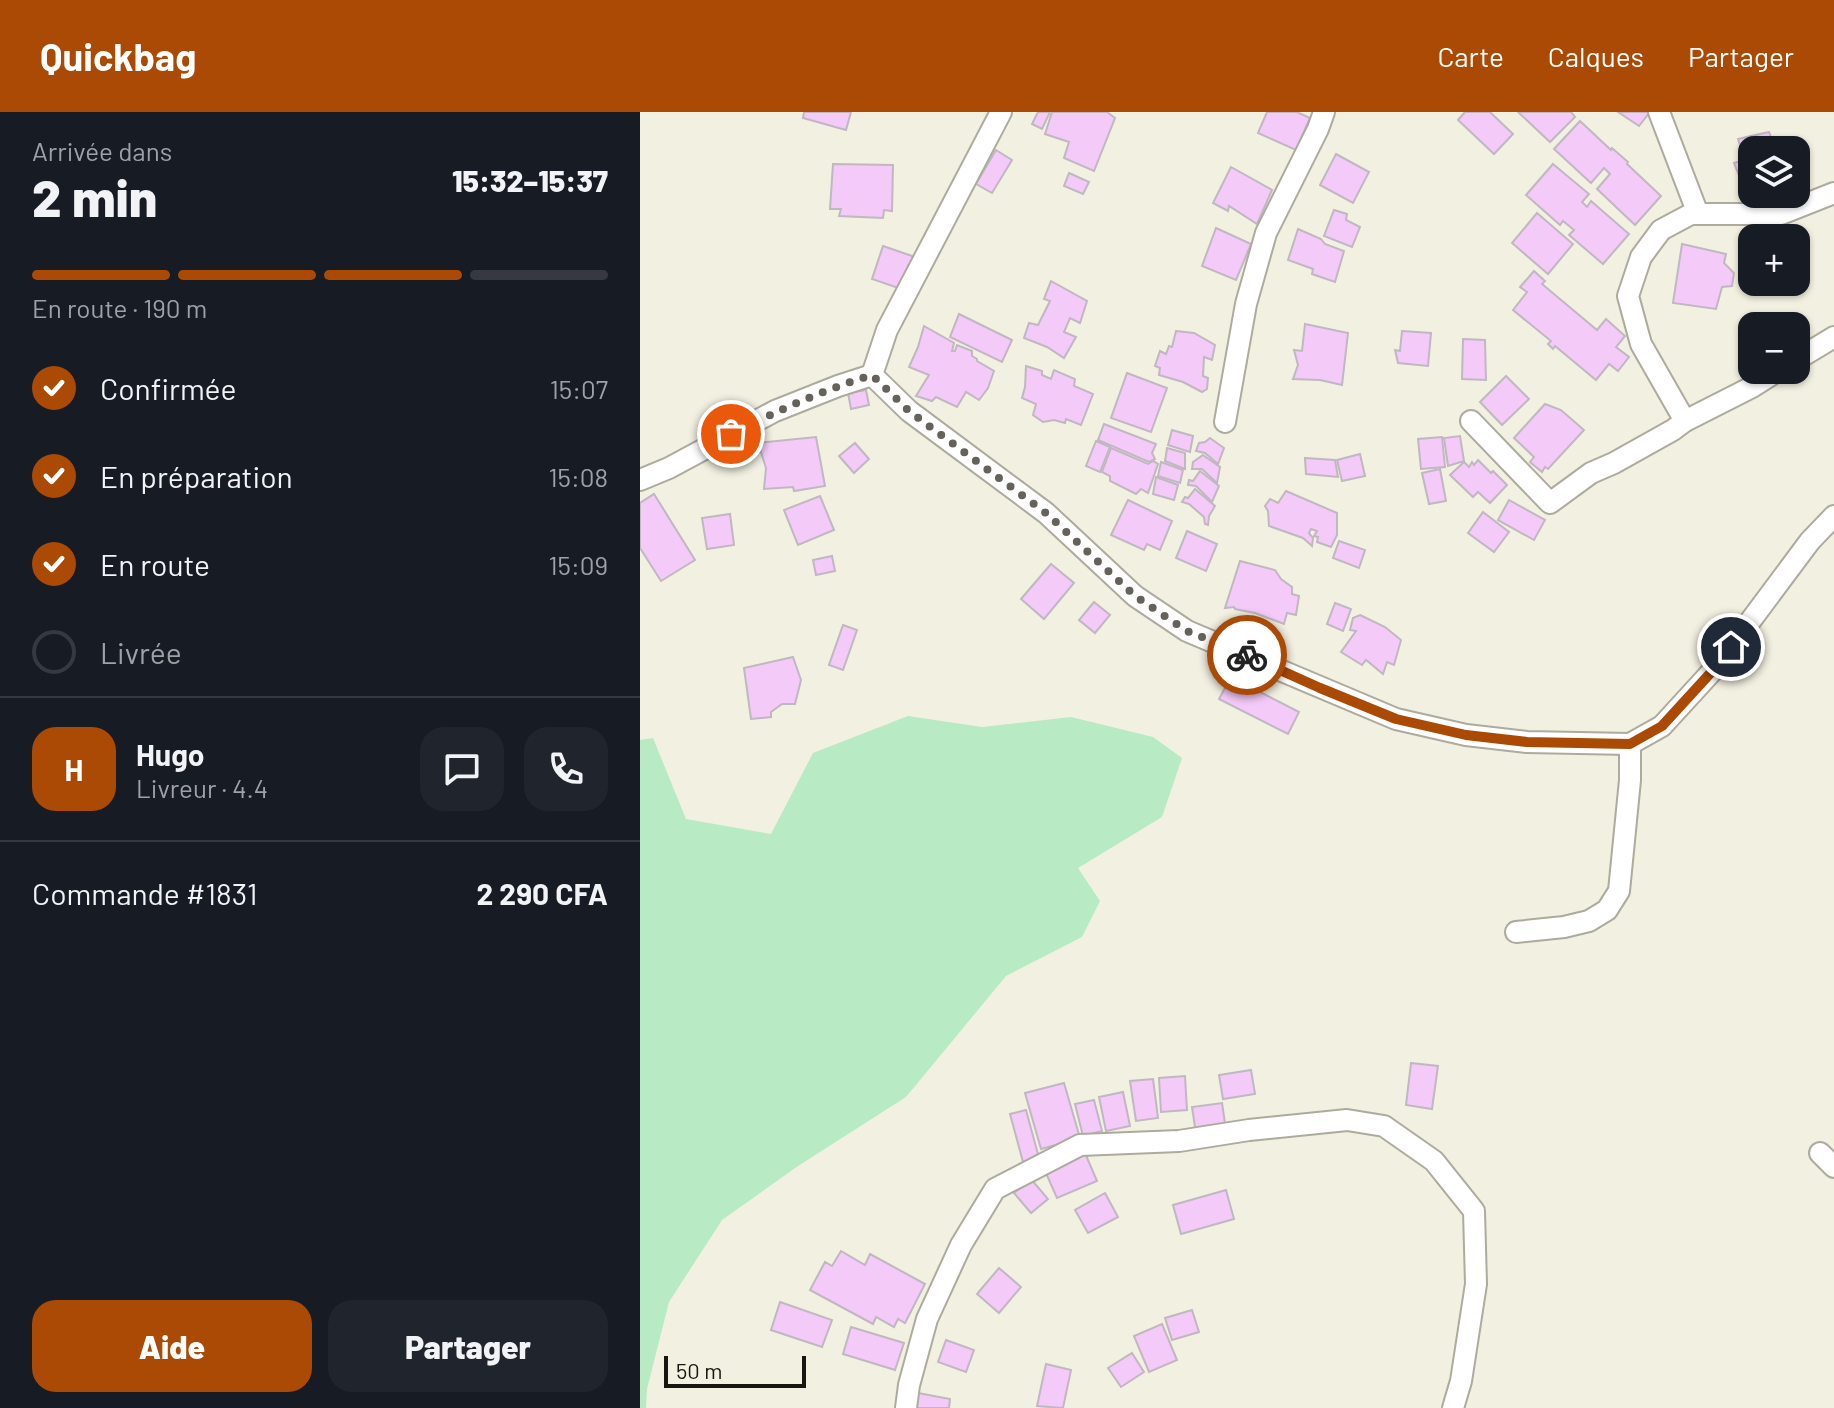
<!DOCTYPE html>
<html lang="fr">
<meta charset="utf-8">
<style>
body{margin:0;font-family:Barlow,sans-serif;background:#20242c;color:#f1f3f6;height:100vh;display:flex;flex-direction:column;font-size:30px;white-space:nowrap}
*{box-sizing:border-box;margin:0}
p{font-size:26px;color:#9ea1a6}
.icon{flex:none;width:44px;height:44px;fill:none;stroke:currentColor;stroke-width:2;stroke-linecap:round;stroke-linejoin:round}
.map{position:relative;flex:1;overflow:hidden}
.sheet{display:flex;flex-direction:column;background:#171b24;width:640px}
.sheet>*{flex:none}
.buttons{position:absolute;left:1098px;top:24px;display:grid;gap:16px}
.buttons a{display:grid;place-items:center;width:72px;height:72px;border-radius:16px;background:#171b24;box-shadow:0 2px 6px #0004;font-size:40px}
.scale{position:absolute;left:24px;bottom:20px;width:142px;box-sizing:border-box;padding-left:8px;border:4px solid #171611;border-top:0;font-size:22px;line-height:28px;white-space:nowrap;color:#171611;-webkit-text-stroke:6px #f2f0e1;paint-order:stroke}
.pin{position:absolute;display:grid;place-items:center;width:68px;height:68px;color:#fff;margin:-34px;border:4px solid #fff;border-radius:50%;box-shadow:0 2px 8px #0007}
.courier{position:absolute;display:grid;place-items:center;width:80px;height:80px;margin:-40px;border:6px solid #ab4a04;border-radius:50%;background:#fff;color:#222;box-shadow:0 2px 10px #0007}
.head em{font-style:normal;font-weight:800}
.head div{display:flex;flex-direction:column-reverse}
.head{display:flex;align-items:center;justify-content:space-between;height:136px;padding:0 32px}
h1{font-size:52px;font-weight:800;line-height:60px}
.bar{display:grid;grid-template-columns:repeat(4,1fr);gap:12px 8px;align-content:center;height:96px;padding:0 32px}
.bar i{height:10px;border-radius:6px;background:#363941}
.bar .selected{background:#ab4a04}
.bar p{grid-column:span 4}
.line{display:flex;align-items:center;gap:20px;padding:0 32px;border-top:2px solid #363941}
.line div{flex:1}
.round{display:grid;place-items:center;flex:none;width:84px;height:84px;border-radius:24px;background:#20242c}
ol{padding:0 32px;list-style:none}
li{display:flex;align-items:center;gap:24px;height:88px}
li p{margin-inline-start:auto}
li .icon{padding:8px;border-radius:50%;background:#ab4a04;color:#fff;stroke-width:4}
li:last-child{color:#9ea1a6}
li i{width:44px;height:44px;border:4px solid #363941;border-radius:50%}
.button{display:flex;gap:16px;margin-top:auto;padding:16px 32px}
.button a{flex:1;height:92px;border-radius:24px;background:#ab4a04;color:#fff;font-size:32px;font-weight:800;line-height:92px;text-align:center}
.button a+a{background:#20242c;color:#f1f3f6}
header{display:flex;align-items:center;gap:48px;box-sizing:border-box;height:112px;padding:0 40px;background:#ab4a04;color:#fff}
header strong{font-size:38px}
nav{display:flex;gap:44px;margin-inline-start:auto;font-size:28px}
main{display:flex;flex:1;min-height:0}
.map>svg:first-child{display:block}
.green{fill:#b8eac4}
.building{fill:#f4caf9;stroke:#c1b7c2;stroke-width:2}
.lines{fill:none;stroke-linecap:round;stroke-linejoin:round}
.minor-casing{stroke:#adab9d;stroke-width:24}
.minor{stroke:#fff;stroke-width:20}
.done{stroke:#64625a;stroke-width:8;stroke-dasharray:0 14.4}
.route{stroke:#ab4a04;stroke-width:10}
</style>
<header>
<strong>Quickbag</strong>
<nav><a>Carte</a><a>Calques</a><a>Partager</a></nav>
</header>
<main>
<section class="sheet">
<div class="head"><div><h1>2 min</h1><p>Arrivée dans</p></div><em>15:32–15:37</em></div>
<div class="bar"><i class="selected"></i><i class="selected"></i><i class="selected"></i><i></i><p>En route · 190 m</p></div>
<ol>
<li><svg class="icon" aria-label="check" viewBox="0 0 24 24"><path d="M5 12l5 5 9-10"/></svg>Confirmée<p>15:07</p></li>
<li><svg class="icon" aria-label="check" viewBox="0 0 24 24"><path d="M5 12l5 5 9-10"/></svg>En préparation<p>15:08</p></li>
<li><svg class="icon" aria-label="check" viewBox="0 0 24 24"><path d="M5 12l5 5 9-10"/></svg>En route<p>15:09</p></li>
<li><i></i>Livrée</li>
</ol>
<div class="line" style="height:144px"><b class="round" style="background:#ab4a04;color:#fff">H</b><div><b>Hugo</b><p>Livreur · 4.4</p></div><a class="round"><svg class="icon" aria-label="chat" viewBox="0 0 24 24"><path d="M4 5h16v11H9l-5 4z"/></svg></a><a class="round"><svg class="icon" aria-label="phone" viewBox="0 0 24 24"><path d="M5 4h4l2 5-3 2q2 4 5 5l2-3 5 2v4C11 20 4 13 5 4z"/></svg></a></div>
<div class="line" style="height:104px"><div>Commande #1831</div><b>2 290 CFA</b></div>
<div class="button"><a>Aide</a><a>Partager</a></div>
</section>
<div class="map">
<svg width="1194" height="1296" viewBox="0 0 1194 1296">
<rect width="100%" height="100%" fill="#f2f0e1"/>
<path class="green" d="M268,604l74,11 89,-10 82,20 29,21 -20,59 -84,51 22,33 -18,36 -76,39 -100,121 -108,69 -76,54 -53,82 -22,87 -1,19h-6v-668l13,-2 33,81 85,15 42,-81z"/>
<g class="building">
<path d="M164,0h47l-5,18 -43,-12z"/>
<path d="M398,0h12l-8,17 -10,-5z"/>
<path d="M412,0h55l8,6 -21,53 -30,-13 5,-16 -24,-8z"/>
<path d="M627,0h30l13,6 -14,32 -38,-17z"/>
<path d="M825,0h25l23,22 -19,20 -36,-34z"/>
<path d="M878,0h53l4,5 -25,25z"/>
<path d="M978,0h32l-11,14z"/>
<path d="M940,9l31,29 1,-2 16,14 -1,2 34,32 -26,29 -38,-36 13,-15 -6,-6 -13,15 -37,-34z"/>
<path d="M1129,20l7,18h-24v32l-3,-7 -9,3 -6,-15 11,-3 -7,-21z"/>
<path d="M356,38l16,10 -20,33 -16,-9z"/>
<path d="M696,42l33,18 -16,31 -33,-18z"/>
<path d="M193,52l60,1 -1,46 -8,-1 -1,8 -44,-2 2,-7h-11z"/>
<path d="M913,52l36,30 -7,8 5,5 4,-6 38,33 -26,30 -34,-29 5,-5 -11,-9 -3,4 -34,-30z"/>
<path d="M591,55l41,23 -15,34 -28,-18 -1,5 -15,-8z"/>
<path d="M429,61l20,9 -6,12 -19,-8z"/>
<path d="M1117,82h33v5l-29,4z"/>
<path d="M694,98l13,4 -1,6 14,7 -8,20 -28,-11z"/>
<path d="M897,101l36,31 -25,30 -36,-31z"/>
<path d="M576,116l35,16 -15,36 -34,-14z"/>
<path d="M658,117l23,10 4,5 19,7 -9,31 -23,-8 1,-5 -25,-9z"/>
<path d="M1042,132l44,10 -2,9 10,10 -2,13 -10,1 -6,22 -43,-6z"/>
<path d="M243,134l32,11 -11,33 -32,-11z"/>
<path d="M894,159l11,10 -3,3 55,46 9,-11 19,17 -9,11 13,10 -11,14 -9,-7 -13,16 -41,-34 -2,3 -5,-5 3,-3 -38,-31 14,-18 -7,-5z"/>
<path d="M411,169l36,20 -7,22 -10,-5 -6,14 12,5 -12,21 -17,-11 -23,-9 5,-15 9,2 12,-24 -6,-2z"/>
<path d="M319,202l53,26 -10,22 -52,-25z"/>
<path d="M665,212l43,9 -6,52 -22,-5 -27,-1 5,-14 -4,-15 8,1z"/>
<path d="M284,214l30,17 -2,8h3l2,-6 15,6v5l5,3v2l17,10 -6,17 -9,12 -13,-8 -9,15 -21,-10 -4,4 -16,-5 13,-21 -20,-8 9,-20z"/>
<path d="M536,219l18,2 21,12 -3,15 -8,-3 -1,19 5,2 -1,11 -5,3 -19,-10 -24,-7 1,-7 -5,-2 5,-15 6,3 3,-8 3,1z"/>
<path d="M762,219l29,2 -3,33 -30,-3 -3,-13 5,1z"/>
<path d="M823,227l22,1 1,40 -24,-1z"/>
<path d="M386,254l16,5v4l9,4 3,-9 21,9 -1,7 19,8 -12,31 -15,-6 -1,4 -11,-3 -11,2 -10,-7 3,-11 -14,-6 3,-11z"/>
<path d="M487,261l40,15 -16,44 -40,-14z"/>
<path d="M866,264l23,23 -27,26 -22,-23z"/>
<path d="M226,278l3,15 -18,4 -3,-16z"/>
<path d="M905,292l16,6 23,20 -36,39 -3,-2 -3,5 -12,-10 4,-5 -20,-19z"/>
<path d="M464,312l52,20 -4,9 3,6 -6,3 -51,-22z"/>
<path d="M532,318l21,6 -3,16 -22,-7z"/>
<path d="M820,324l4,25 -16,5 -4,-28z"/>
<path d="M176,325l9,49 -31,5 -1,-4 -29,2 2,-21 -8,-25z"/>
<path d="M802,325l3,30 -24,2 -3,-30z"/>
<path d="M570,326l14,10 -6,16 -13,-11 -9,-2 3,-8 6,-1z"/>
<path d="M456,329l14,6 -10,25 -14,-6z"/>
<path d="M215,331l14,16 -15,14 -15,-17z"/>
<path d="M471,336l37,16 5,-3 5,3 -10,29 -7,-4 -5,5 -26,-13v-5l-8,-4z"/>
<path d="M527,336l18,5v16l-20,-8z"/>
<path d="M720,342l5,22 -23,5 -5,-21z"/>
<path d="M563,343l17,12 -3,16 -15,-14h-10l1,-7z"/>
<path d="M665,346l30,2 3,17 -32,-3z"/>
<path d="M838,348l13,13 2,-2 14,14 -17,18 -12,-11 -5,5 -23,-22 14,-13 5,5 3,-5 2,3z"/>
<path d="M521,350l22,8 -3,13 -22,-7z"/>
<path d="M800,357l6,32 -17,3 -7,-31z"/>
<path d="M560,359l19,15 -7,16 -16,-16 -8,-1 1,-5 4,1z"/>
<path d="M516,365l22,8 -4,15 -21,-6z"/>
<path d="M555,377l20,17 -6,10 -1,9 -3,-1 -1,-7 -15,-13 -7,-2 3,-5 3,1z"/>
<path d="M646,379l51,22v22l-6,12 -14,-5 1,-5 -4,-1 3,-5 -6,-2 -2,4 4,5 -1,8 -9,-8 -34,-12 -1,-15 -3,-5 5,-7 8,4z"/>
<path d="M14,382l41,66 -34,21 -21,-33v-45z"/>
<path d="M180,384l14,34 -36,15 -14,-35z"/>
<path d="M488,388l44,21 -12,29 -13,-6 -3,6 -33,-15z"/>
<path d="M869,388l36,20 -11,20 -36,-20z"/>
<path d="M843,400l26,20 -15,20 -26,-19z"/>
<path d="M90,402l4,31 -27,4 -5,-31z"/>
<path d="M547,419l30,13 -11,27 -30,-13z"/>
<path d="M699,429l26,9 -6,18 -26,-10z"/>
<path d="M192,444l3,15 -19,4 -3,-15z"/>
<path d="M600,449l35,9 6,9 11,8v7l7,2 -3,19 -9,-2 -3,11 -29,-11 -20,-4 -1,-2 -9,1z"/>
<path d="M411,452l23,19 -30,36 -23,-20z"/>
<path d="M454,490l16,13 -15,18 -16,-13z"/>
<path d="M695,491l16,6 -8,22 -16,-7z"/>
<path d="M720,503l25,12 16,13 -7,25 -7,-3 -4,12 -17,-14 -4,5 -21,-13 15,-21 -6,-1 3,-12z"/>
<path d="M203,513l14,5 -14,40 -14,-5z"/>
<path d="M153,545l8,23 -6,24h-13l-11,8v5l-20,2 -7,-51z"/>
<path d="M591,565l68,35 -11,22 -69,-35z"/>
<path d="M771,951l27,3 -6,43 -26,-4z"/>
<path d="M611,958l4,24 -32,5 -4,-24z"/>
<path d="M545,964l2,34 -26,2 -2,-34z"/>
<path d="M513,967l5,39 -22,3 -6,-40z"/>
<path d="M424,971l16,55 -39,11 -16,-56z"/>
<path d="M483,980l7,34 -24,5 -7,-34z"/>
<path d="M454,988l8,31 -19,5 -8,-32z"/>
<path d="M582,991l4,27 -30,4 -4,-27z"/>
<path d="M386,998l13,48 -16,4 -13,-48z"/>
<path d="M445,1041l12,28 -40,17 -12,-27z"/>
<path d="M391,1067l17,20 -17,14 -17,-20z"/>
<path d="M586,1078l8,29 -53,15 -8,-29z"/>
<path d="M465,1081l13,24 -30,16 -13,-23z"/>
<path d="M201,1139l24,14 5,-11 55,30 -20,39 -7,-4 -4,8 -18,-10 -3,7 -63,-34 15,-28 7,4z"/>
<path d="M359,1156l22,19 -22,26 -22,-19z"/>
<path d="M140,1190l52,18 -10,27 -51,-17z"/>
<path d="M552,1198l7,22 -27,8 -7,-22z"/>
<path d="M522,1212l15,36 -28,12 -15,-36z"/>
<path d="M211,1215l53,16 -9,27 -52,-16z"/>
<path d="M306,1228l28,10 -8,22 -28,-10z"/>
<path d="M492,1241l12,19 -23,15 -13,-19z"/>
<path d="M406,1252l25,6 -8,38 -26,-2z"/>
<path d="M278,1281l32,6 -1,9h-33z"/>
</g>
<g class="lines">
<defs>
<g id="minor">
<path d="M361,0l-114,218 -15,45 37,36 137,102 89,83 52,35 209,88 70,16 61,7 103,2 32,-18 54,-59 94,-126 24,-25"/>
<path d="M1019,0l39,102"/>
<path d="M1156,248l38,-23"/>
<path d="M831,309l79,82 41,-30 23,-10 59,-33 12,-9 67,-34 27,-17"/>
<path d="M1045,309l-44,-77 -13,-48 13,-39 20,-27 30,-16h90l53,-21"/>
<path d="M585,310l21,-118 20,-71 52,-104 6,-17"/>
<path d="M0,368l29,-12 106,-57 63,-25 34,-11"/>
<path d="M876,820l48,-5 25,-6 18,-11 12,-19 11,-111v-36"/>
<path d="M1180,1041l14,14"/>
<path d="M266,1296l3,-23 18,-66 34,-74 34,-56 85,-44 99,-4 70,-11 98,-10 37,6 50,35 40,50 2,73 -15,97 -8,27"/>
</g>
</defs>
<use href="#minor" class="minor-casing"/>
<use href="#minor" class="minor"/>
</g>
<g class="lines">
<path class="done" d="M91,322c46,-23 92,-44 141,-59l37,36 137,102 89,83 52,35 60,24"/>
<path class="route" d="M607,543l73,33 76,31 70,16 61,7 103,2 32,-18 54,-59 15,-20"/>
</g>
</svg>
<div class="buttons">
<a><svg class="icon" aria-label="layers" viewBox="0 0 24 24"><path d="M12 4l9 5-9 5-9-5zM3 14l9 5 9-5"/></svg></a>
<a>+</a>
<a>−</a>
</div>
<div class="scale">50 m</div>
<div class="pin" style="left:91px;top:322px;background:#ea580c"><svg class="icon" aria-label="bag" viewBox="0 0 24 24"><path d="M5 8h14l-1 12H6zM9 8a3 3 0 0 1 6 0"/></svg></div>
<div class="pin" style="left:1091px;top:535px;background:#1f2937"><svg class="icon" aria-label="home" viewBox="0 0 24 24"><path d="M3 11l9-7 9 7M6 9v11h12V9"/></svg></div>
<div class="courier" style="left:607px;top:543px"><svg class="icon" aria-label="bike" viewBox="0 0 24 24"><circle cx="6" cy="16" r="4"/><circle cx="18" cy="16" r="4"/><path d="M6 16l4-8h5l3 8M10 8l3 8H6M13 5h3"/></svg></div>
</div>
</main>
